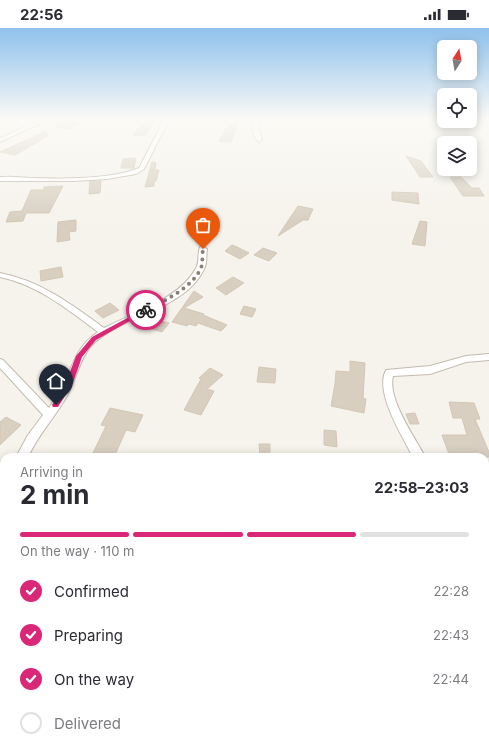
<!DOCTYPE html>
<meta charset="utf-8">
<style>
body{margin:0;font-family:Inter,sans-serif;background:#f2f2f3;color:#2b2b33;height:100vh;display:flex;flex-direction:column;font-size:15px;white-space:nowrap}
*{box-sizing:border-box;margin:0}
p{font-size:13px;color:#7c7c81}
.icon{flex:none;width:22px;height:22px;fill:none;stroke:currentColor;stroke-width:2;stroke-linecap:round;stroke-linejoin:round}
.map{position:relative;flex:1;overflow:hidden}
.sheet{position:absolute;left:0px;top:425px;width:489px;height:300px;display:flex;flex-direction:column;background:#fff;border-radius:12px 12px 0 0;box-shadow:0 2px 10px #0003}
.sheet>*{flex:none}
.needle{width:26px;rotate:11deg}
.buttons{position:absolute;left:437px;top:12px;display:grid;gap:8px}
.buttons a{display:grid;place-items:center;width:40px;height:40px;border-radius:6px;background:#fff;box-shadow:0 2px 10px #0003;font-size:20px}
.pin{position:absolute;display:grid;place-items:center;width:34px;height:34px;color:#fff;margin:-41px -17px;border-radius:50% 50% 50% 0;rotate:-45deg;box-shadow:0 0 4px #0007}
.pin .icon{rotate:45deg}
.courier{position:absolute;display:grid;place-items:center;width:40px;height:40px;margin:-20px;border:3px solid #db2777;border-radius:50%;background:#fff;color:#222;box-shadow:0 1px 5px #0007}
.overview em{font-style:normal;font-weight:700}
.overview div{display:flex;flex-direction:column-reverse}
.overview{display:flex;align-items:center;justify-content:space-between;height:68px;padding:0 20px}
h1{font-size:26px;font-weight:700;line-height:30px}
.bar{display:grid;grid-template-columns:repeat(4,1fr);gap:6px 4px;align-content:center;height:48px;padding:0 20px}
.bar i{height:5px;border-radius:3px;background:#e1e1e2}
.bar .current{background:#db2777}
.bar p{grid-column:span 4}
ol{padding:0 20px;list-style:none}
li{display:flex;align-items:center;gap:12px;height:44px}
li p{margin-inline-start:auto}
li .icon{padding:4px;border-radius:50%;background:#db2777;color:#fff;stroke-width:4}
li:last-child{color:#7c7c81}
li i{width:22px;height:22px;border:2px solid #e1e1e2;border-radius:50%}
.status{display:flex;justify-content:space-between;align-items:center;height:28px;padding:0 20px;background:#fff;direction:ltr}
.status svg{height:11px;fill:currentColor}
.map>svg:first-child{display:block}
.building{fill:#d8cfc1;stroke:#d3c7b4}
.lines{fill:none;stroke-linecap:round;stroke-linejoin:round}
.minor-casing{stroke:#c2bbae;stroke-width:2}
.minor{fill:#fff;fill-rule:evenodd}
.route{fill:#db2777}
.done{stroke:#878178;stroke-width:4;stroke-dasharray:0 7.2}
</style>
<div class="status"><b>22:56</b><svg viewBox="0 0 49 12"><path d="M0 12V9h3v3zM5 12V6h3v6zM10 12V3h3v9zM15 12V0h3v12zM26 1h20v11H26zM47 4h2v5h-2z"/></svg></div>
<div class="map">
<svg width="489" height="725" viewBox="0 0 489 725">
<rect width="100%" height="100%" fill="#f6f3ec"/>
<g class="building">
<path d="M66,92h17l-15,9 -13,-2z"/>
<path d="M231,92h8l-8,22 -12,-1z"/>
<path d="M144,93l10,1 -10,14 -11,-1z"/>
<path d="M46,103l2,5 -33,19 -15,-3z"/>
<path d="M406,128l15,5 12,16h-13z"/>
<path d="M136,130l-2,10h-13l2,-9z"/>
<path d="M152,134l4,1 -1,7h4l-3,11h-2v5l-9,1z"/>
<path d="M450,149h11l11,11h7l5,8h-21z"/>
<path d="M90,153h11l-1,12 -11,1z"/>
<path d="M63,158l-14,27h-23l-3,8 -17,1 4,-10 12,-1 9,-21h13v-3z"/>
<path d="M392,164l26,1 1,11 -27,-4z"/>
<path d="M298,178l15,3 -5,11h-5l-25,16z"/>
<path d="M76,192v11l-7,1 1,8 -13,2 1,-20z"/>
<path d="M420,193l7,1 -2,24 -13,-2z"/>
<path d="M207,202l11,4 -12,9 -11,-5z"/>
<path d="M232,217l5,2 12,6 -9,6 -15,-8z"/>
<path d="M263,220l14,5 -8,8 -15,-6z"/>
<path d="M61,239l2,10 -22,4 -1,-10z"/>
<path d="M233,249l11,6 -18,12 -10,-7z"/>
<path d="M194,263l9,6 -19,11 20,6 -1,1 24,10 -6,6 -23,-8 -2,3 -7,-2 -2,2 -15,-4z"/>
<path d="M110,275l9,7 -16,8 -8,-7z"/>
<path d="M244,278l12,3 -4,8 -12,-3z"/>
<path d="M160,293l9,2 -7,9 -10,-3z"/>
<path d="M350,333l15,2 -2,35 3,1 -2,14 -33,-7 4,-22 1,-13 14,1z"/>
<path d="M259,339l17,2 -1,14 -18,-1z"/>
<path d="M210,340l13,7 -16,14 7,2 -13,24 -17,-5 17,-31 -2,-1z"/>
<path d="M449,374l25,1 6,16h-5l14,33v5h-39l-8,-22h25l-5,-17h-9z"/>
<path d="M110,380l33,7 -8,17 -9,-2 -12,27 -22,-2 14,-29 -5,-1z"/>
<path d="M415,385l4,11h-9l-4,-10z"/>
<path d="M6,389l15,8 -21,20v-23z"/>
<path d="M324,402l12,1 1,16 -13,-2z"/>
<path d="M259,416h11v12h-10z"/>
</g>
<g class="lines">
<defs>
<g id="minor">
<path d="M41,92h6l-47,22v-4z"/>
<path d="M164,92h5l-25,49 -8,5 -29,5 -34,2h-73v-4h4c11,-1 21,1 31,1 28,1 79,1 104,-10z"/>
<path d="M257,92h5l-4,5 4,15 -3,2c-5,-3 -7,-12 -7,-17z"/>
<path d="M200,219h3l4,2c-1,6 0,13 -2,18 -19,44 -84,47 -114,79 -12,14 -15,34 -24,50 -12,21 -29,39 -39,61h-12l12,-22 15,-20 -43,-47v-9l3,1 46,48c5,-8 11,-16 15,-24 10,-22 13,-38 34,-52 -31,-23 -60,-47 -98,-55v-4c41,8 71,31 104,55 29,-15 77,-30 92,-60 4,-6 1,-14 4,-21z"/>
<path d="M489,326v6l-23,2 -36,12 -37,2c-6,23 22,61 32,81h-12c-10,-20 -39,-65 -27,-87l44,-4 36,-10z"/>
<path d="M0,435l4,1v11l-4,-1z"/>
<path d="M485,535l4,2v16l-4,-2z"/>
<path d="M489,572v14l-4,1v-14z"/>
<path d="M4,699v22h8l-1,4h-11v-25z"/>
<path d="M319,721h16l1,4h-16z"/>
</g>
</defs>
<use href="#minor" class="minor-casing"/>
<use href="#minor" class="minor"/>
</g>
<linearGradient id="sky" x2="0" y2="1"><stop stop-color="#8fc1ec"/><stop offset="0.47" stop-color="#fbfaf6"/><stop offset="1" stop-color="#fbfaf6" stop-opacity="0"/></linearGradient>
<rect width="489" height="194" fill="url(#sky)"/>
<path class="route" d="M144,281l5,1 -53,30 -14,17 -9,26 -15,24h-5l-1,-2 14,-23 10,-26 16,-19z"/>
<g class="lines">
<path class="done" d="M146,282c18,-9 46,-22 55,-42 2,-5 1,-13 2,-19"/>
</g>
</svg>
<div class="buttons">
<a><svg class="needle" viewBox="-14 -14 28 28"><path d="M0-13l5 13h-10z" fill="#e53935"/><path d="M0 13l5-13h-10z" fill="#7c7c81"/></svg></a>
<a><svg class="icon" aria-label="locate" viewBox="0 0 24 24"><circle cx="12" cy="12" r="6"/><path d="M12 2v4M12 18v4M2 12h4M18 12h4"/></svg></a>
<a><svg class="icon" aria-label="layers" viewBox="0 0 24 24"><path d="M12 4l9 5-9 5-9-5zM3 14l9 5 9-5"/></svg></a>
</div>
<div class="pin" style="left:203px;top:221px;background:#ea580c"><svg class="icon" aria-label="bag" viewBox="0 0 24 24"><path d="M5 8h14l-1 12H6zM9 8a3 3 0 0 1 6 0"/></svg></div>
<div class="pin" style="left:56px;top:377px;background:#1f2937"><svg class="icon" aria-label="home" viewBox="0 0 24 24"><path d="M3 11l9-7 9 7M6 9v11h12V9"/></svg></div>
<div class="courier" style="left:146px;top:282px"><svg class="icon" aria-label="bike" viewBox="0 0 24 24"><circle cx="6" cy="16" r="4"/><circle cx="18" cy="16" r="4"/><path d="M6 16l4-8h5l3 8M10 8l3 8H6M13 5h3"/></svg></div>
<section class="sheet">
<div class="overview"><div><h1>2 min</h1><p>Arriving in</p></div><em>22:58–23:03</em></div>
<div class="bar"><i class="current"></i><i class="current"></i><i class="current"></i><i></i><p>On the way · 110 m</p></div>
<ol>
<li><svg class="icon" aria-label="check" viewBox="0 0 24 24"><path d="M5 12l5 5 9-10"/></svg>Confirmed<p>22:28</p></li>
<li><svg class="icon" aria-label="check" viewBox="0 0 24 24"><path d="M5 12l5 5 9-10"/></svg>Preparing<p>22:43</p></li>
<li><svg class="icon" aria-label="check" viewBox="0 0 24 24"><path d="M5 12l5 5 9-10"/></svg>On the way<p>22:44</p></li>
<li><i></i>Delivered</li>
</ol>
</section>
</div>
